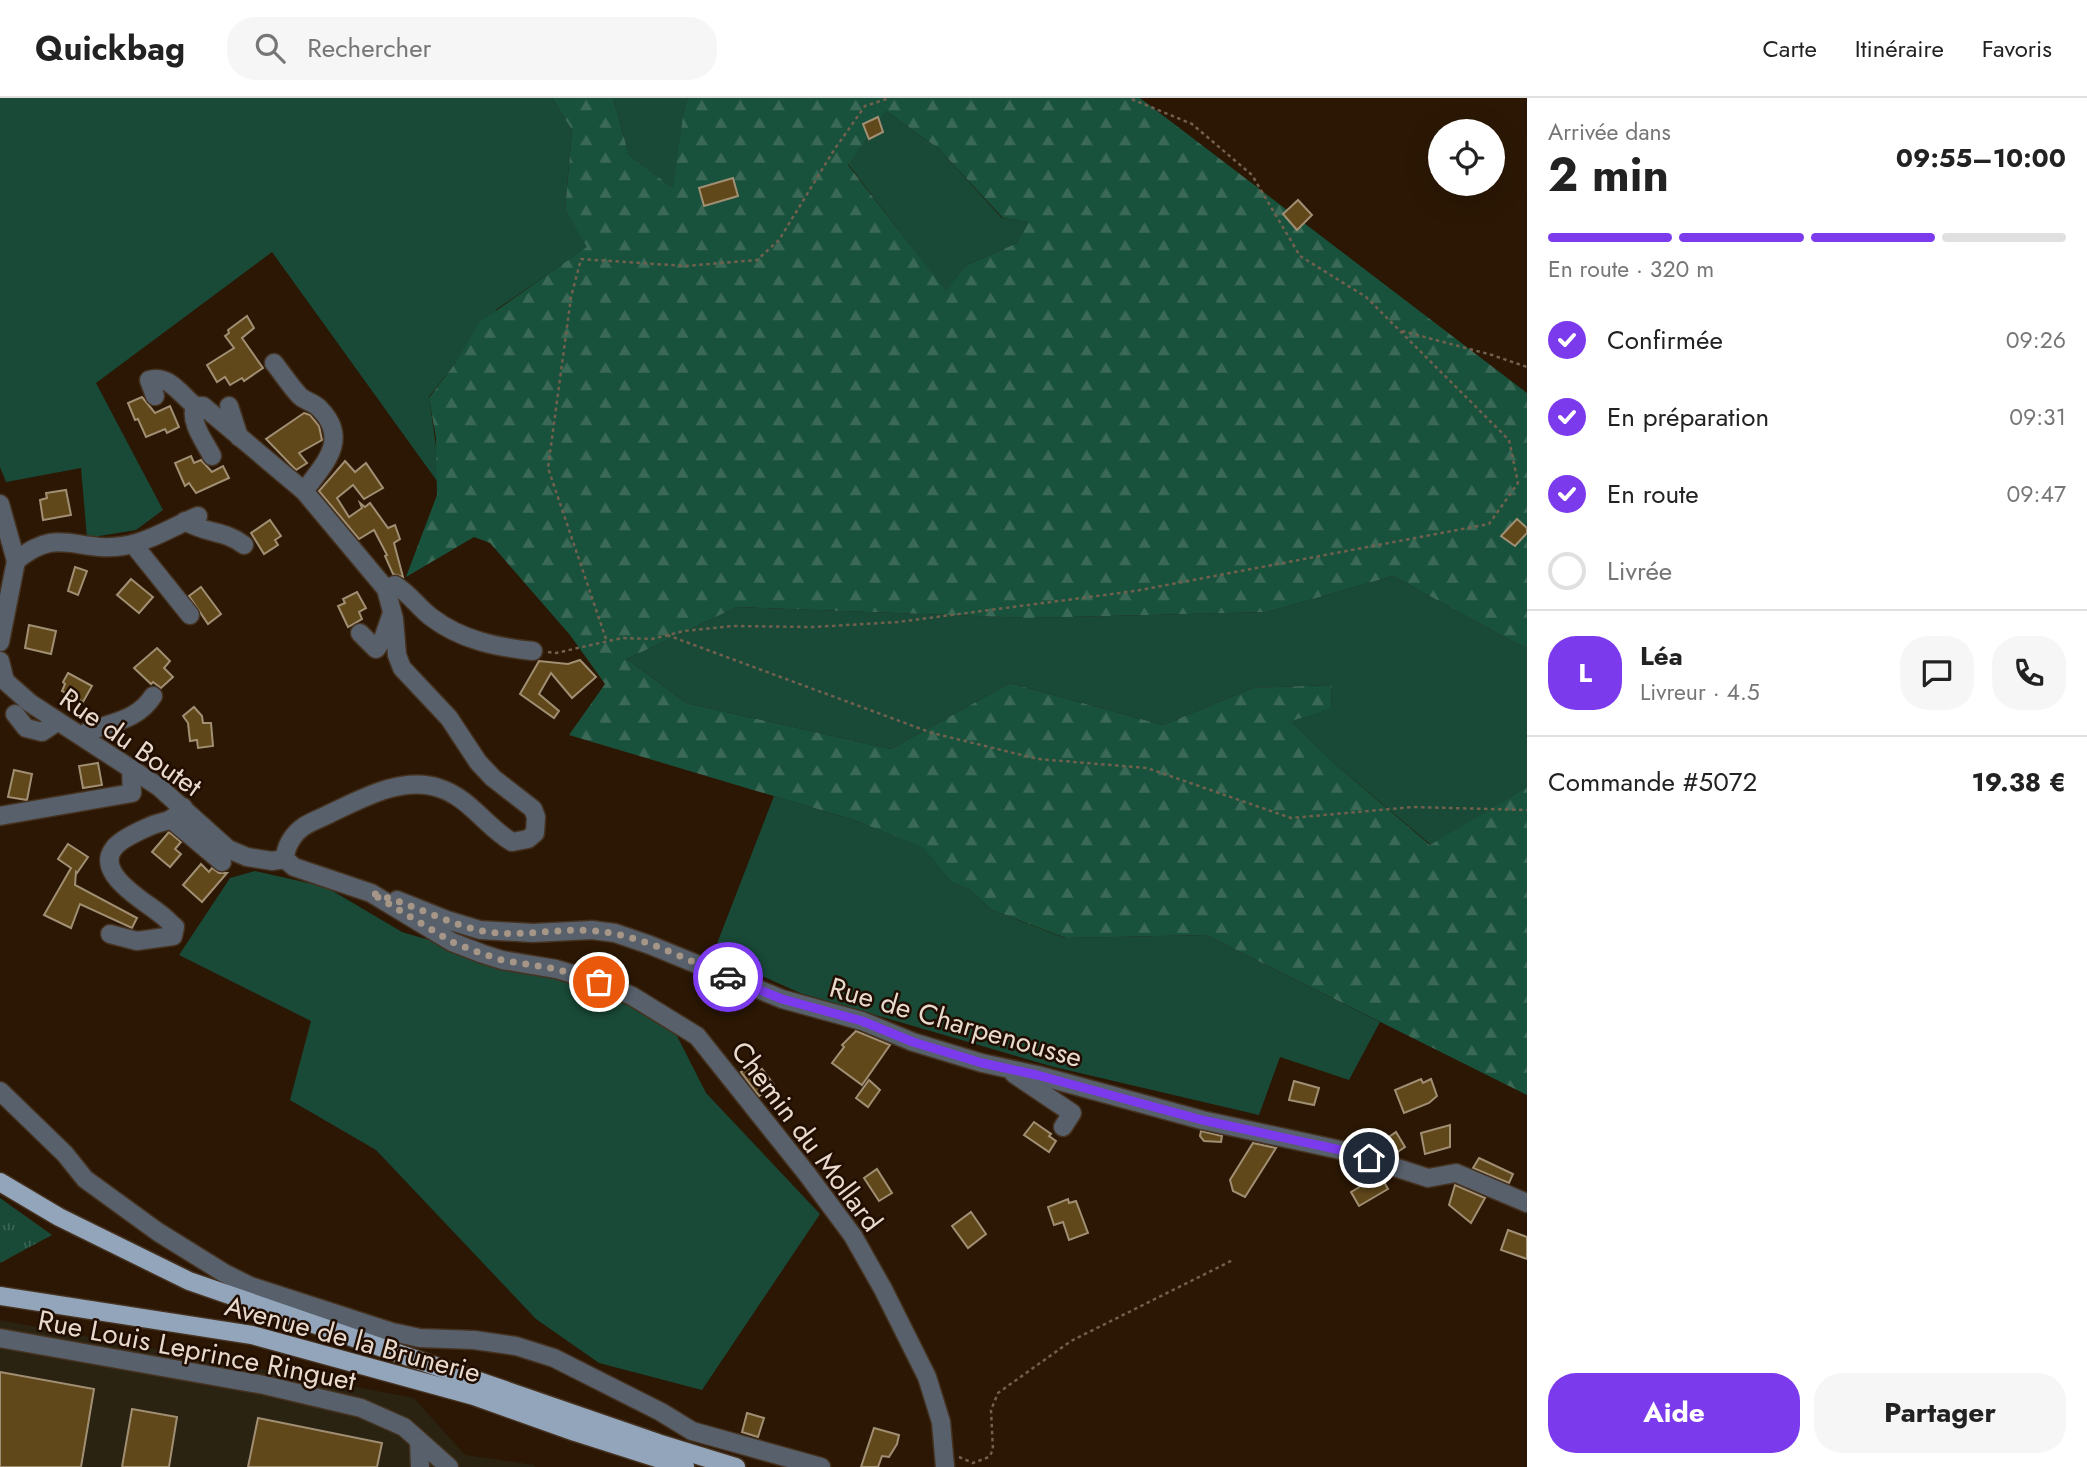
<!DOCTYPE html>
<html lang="fr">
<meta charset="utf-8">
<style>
body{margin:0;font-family:Jost,sans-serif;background:#f6f6f6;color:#222;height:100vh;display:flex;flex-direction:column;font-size:26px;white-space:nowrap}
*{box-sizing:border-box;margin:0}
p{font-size:23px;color:#767676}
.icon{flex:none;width:38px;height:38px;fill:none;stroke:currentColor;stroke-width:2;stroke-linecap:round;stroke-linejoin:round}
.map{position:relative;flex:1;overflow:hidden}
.side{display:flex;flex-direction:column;background:#fff;width:560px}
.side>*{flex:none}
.buttons{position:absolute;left:1428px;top:21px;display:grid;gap:14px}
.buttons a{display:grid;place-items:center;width:77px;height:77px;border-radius:50%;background:#fff;box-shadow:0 7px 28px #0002;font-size:35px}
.pin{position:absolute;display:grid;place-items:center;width:60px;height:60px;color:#fff;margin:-30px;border:4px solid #fff;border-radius:50%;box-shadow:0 2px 7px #0007}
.courier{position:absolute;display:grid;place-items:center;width:70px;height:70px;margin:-35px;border:5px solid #7c3aed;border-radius:50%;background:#fff;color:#222;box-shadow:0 2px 9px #0007}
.head em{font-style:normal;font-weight:700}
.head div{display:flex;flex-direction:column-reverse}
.head{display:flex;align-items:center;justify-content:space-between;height:119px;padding:0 21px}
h1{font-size:46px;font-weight:700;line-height:52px}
.bar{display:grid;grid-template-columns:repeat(4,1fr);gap:10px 7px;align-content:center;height:84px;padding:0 21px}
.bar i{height:9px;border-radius:5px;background:#e0e0e0}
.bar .on{background:#7c3aed}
.bar p{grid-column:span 4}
.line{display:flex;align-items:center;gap:18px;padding:0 21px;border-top:2px solid #e0e0e0}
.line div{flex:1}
.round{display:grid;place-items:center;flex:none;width:74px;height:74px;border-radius:28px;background:#f6f6f6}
ol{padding:0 21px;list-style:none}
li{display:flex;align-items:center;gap:21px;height:77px}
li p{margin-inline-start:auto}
li .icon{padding:7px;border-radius:50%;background:#7c3aed;color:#fff;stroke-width:4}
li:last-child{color:#767676}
li i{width:38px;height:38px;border:4px solid #e0e0e0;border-radius:50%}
.button{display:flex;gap:14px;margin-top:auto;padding:14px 21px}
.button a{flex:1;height:80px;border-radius:28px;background:#7c3aed;color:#fff;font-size:28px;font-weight:700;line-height:80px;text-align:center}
.button a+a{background:#f6f6f6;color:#222}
header{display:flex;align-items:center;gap:42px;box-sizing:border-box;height:98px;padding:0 35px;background:#fff;border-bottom:2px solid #e0e0e0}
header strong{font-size:33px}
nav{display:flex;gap:38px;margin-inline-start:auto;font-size:24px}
.search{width:490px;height:63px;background:#f6f6f6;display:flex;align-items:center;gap:18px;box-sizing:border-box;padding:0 24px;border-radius:28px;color:#767676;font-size:26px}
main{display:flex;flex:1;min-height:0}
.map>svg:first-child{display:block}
.commercial{fill:#2a2312}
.grass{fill:#194a37}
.forest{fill:url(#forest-firs);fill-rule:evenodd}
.park{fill:url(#park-tufts)}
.building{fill:#61481b;stroke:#a18f74;stroke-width:2}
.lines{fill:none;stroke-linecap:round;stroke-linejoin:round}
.minor-casing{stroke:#453220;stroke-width:21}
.major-casing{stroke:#453220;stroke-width:21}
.path{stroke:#72604f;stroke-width:2.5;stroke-dasharray:3.5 3.5;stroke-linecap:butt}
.minor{stroke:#57606b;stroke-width:18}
.major{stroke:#93a5bb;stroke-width:18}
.done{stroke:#a69687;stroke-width:7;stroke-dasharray:0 12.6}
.route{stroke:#7c3aed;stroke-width:9}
.labels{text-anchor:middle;stroke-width:5;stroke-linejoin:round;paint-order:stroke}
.street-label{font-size:28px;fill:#e8dace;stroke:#210e00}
</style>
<header>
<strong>Quickbag</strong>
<div class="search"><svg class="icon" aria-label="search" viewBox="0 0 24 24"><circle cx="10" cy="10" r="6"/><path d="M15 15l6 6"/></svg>Rechercher</div>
<nav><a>Carte</a><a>Itinéraire</a><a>Favoris</a></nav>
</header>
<main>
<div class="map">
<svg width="1527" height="1369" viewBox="0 0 1527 1369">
<defs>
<pattern id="forest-firs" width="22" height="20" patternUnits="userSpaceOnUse" patternTransform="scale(1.75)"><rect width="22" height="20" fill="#19523c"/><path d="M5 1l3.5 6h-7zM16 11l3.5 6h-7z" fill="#3a6a57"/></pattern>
<pattern id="park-tufts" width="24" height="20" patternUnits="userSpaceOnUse" patternTransform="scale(1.75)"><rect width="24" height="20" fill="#194a37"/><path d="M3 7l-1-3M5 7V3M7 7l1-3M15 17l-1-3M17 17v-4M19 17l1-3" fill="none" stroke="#3a6453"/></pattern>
</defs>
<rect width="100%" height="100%" fill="#2b1704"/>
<path class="commercial" d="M0,1222l414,78 51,57 69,10 1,2h-535z"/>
<g class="grass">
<path d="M0,0h552l20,32 -7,80 23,37 -91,62 -68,88 13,91 -170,-236 -176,131 67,127 -27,20 -49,8 -6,-70 -75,14 -6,-15z"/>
<path d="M613,0h75l-4,10 -10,81 -45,-34z"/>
<path d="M886,13l53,38 63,69 28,4 -13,21 -52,23 -19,26 -98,-128z"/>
<path d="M1393,478l124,68 10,3v140l-96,58 -96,-81 -45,-44 41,-11 1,-24 -79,3 -90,37 -153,-42 -119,66 -205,-46 -59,-44 110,-52 291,11 239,-6z"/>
<path d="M774,698l80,24 71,28 26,34 19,8 22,20 73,28 141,-3 174,87 -31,58 -69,-23 -21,58 -205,-48 -254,-74 -87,-39z"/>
<path d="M255,773l71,16 76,45 203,60 69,38 32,63 114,121 -118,176 -103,-27 -63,-44 -160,-169 -86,-50 21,-79 -132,-66 51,-77z"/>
</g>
<path class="forest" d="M552,0h61l16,57 44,33 11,-80 4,-10h452l387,295v254l-10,-3 -124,-68 -126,36 -239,6 -291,-11 -110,52 59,44 205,46 119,-66 153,42 90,-37 79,-3 -1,24 -40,12 44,43 95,81 97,-58v308l-321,-160 -140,3 -74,-28 -22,-20 -19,-8 -27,-34 -70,-28 -285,-85 36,-51 -35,-49 -80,-92 -16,-6 -68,40 31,-82 -1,-57 -7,-40 27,-36 24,-40 107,-75 -22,-37 7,-80zM886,13l53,38 64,69 26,4 -12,21 -52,23 -19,25 -98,-126z"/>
<path class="park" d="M0,1100l52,37 -52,28z"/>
<g class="building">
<path d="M878,19l5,15 -14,7 -6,-15z"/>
<path d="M733,80l5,18 -34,10 -5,-18z"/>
<path d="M1298,102l14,15 -15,15 -14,-16z"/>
<path d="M247,218l7,12 -12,10 21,30 -19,13 -2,-3 -12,7 -5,-8 -8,5 -10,-17 27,-17 -9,-12 4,-3 -1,-3z"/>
<path d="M142,299l13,16 15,-7 9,21 -12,6 -2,-4 -19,8 -8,-18 -3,1 -7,-17z"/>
<path d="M304,315l6,2 9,11 3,14 -23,13 8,10 -11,7 -30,-31z"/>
<path d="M191,358l3,7 7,-3 11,12 11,-6 6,12 -33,15 -7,-10 -4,3 -10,-23z"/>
<path d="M345,363l10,11 11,-9 17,25 -19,11 -11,-14 -16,13 12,19 13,-9 -2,-5 5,4 5,-4 18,25 7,-3 5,14 -6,4 9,34 -10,-3 -8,-18 2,-1 -13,-25 -15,9 -40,-48z"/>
<path d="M66,392l5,25 -28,5 -3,-20 7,-2 -1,-5z"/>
<path d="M1517,421l10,9v5l-12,13 -14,-10z"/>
<path d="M270,422l11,16 -6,4 3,5 -14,9 -13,-21z"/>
<path d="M75,469l12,4 -9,24 -10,-4z"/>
<path d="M131,481l22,18 -14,16 -22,-18z"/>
<path d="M201,489l20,27 -13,10 -19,-28z"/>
<path d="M357,494l9,16 -7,4 3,7 -14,8 -10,-21 7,-3 -2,-4z"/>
<path d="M29,527l27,6 -5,23 -26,-6z"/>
<path d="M157,550l13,13 -6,7 9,9 -12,11 -8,-6 -2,2 -17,-16z"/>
<path d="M580,562l16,17 -24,21 -21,-25 -12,21 20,17 -5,7 -34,-24 19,-33 29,3z"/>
<path d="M68,575l24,13 -9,16 -21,-11 3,-7 -2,-2z"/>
<path d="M194,609l8,9 1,7h8l2,23 -15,2 -1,-8 -7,1 -2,-18 -5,-7z"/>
<path d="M98,665l4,22 -19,3 -4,-22z"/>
<path d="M14,672l18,4 -5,26 -19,-3z"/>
<path d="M169,734l12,10 -6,7 6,5 -11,13 -18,-15z"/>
<path d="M68,746l20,13 -11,16 -1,-1 -1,13 62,33 -5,10 -52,-24 -9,24 -27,-13 27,-47 -13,-9z"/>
<path d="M201,766l8,8 3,-4 7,5h8l-25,29 -19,-17z"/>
<path d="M856,933l34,14 -28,40 -30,-22 12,-16 -2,-2z"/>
<path d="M748,970l7,6 7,-5 12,16 -15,11 -18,-24z"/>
<path d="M1421,981l2,4 8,-4 6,17 -8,7 -25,10 -9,-23z"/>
<path d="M869,982l11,10 -12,17 -12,-9z"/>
<path d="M1294,983l25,7 -5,17 -25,-5z"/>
<path d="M1034,1024l17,12 -2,2 7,5 -7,11 -25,-17z"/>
<path d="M1450,1027v22l-25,7 -4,-21z"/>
<path d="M1201,1033l21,5 -1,6 -17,-1 -4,-5z"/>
<path d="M1396,1034l9,15 -12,8 -14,-5 -3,-4z"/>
<path d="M1253,1045l23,5 -31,49 -12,-6 -3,-11z"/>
<path d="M1479,1060l34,16 -4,9 -36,-15z"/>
<path d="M877,1071l15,24 -13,8 -15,-23z"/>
<path d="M1380,1077l8,14 -29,17 -8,-14z"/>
<path d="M1455,1087l30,13 -14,25 -22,-18z"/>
<path d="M1068,1101l1,4 7,-2 12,32 -19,7 -6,-18 -9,3 -6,-18z"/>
<path d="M971,1114l15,22 -18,14 -16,-22z"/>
<path d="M1508,1132l19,7v22l-26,-9z"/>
<path d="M0,1274l94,17 -13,78h-81z"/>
<path d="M132,1311l45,8 -8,50h-47z"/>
<path d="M747,1315l17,5 -6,19 -16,-5z"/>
<path d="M258,1320l124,25 -5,24h-129z"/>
<path d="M874,1330l25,7 -2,9 -8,13 -7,-1 -4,11h-17z"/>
</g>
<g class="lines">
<defs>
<g id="minor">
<path d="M274,265c8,10 15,21 24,31 5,7 16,8 22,15 30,31 4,55 -16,82"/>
<path d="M155,298l-6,-16c20,-6 32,15 46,26"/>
<path d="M229,308l10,31"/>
<path d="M212,358c-7,-14 -23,-34 -17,-50h8l101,85 82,98 8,30 3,36 5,13 47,50 29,44 15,16 40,31 3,8 -1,16 -7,6 -16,3c-27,-16 -42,-44 -73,-54 -37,-13 -80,12 -112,27 -8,4 -17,7 -24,12 -10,7 -18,20 -18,32l9,8 77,26 81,49 31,12 19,6 54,9 43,13 33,14 65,40 110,138 46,62 30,53 44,88 14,45 4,45"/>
<path d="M0,406l16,57 -16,81"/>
<path d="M185,423c20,13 40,9 59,24"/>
<path d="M133,446l57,71"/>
<path d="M16,463c42,-36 60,-8 107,-15 26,-4 51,-20 75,-30"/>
<path d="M386,491l9,-4c14,8 23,22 36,32 30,23 65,30 102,34"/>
<path d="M360,535l16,16 7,-10 8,-23"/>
<path d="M0,563l5,20 25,22 129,84 69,62 19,8 25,4 13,-2"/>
<path d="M15,616l11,14 16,4 15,-10"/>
<path d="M81,637c25,-13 55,-12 72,-39"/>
<path d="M0,718l132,-23 -1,-24"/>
<path d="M172,722l50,42"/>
<path d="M397,802l50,20 33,10 53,3 59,-3 23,3 35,12 132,54 80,22 51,21 69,21 55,12 165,45 143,31 83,27 28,-5 71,30"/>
<path d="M110,836l27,7 36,-5 2,-9c-5,-4 -10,-10 -16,-14 -15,-12 -65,-40 -45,-65 6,-8 23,-16 32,-20 20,-10 21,-1 37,-21"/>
<path d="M1014,976l58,39 -9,14"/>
<path d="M0,993l65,63 20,25 73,53 66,41 26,13 142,46 28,6 54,2 42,6 38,12 107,54 31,19 129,36"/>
<path d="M0,1240l264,47 97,23 43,19 45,40"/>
<path d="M419,1343l1,26"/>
</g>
<g id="major">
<path d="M0,1084l59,35 130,64 469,162 78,24"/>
<path d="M0,1198l252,39 222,61 101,36 110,35"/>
</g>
</defs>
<use href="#minor" class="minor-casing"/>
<use href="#major" class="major-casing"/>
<g class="path">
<path d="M1402,233l90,24 35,12"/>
<path d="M667,537l265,98 106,26 109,9 144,50 122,-11 114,3"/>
<path d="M606,541l-58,-171 23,-171 10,-38 104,7 72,-6 22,-20 55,-90 31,-44 25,-8"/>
<path d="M548,554l8,1 66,-15 30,1 32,-8 49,-5 80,1 85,-5 237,-31 354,-67 29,-41 -9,-43 -143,-143 -66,-41 -48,-81 -60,-51 -63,-26"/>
<path d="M959,1359l14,6 16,-6 4,-7 -2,-40 7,-17 73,-52 162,-81"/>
</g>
<use href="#minor" class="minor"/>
<use href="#major" class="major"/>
</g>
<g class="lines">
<path class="done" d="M599,884l-43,-13 -54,-9 -19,-6 -31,-12 -81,-49c37,9 70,28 107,37 39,9 79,-3 118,1 46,4 90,29 132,46"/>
<path class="route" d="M728,879l54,22 80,22 51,21 69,21 55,12 165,45 143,31 24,7"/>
</g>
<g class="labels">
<g class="street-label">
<text transform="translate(131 644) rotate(35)" y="10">Rue du Boutet</text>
<text transform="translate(956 924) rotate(16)" y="10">Rue de Charpenousse</text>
<text transform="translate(807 1038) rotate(53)" y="10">Chemin du Mollard</text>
<text transform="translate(353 1241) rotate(15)" y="10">Avenue de la Brunerie</text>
<text transform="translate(197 1252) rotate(11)" y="10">Rue Louis Leprince Ringuet</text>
</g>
</g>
</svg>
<div class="buttons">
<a><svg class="icon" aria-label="locate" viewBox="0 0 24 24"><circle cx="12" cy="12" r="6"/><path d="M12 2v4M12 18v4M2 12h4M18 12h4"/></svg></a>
</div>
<div class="pin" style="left:599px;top:884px;background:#ea580c"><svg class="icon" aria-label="bag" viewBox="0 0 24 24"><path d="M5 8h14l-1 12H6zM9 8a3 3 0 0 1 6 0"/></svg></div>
<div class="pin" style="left:1369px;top:1060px;background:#1f2937"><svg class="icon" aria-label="home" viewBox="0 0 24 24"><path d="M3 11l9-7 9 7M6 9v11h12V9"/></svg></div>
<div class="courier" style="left:728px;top:879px"><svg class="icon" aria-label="car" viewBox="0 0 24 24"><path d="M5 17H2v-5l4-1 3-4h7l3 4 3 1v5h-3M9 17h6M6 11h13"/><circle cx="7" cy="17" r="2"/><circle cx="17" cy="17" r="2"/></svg></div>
</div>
<section class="side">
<div class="head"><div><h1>2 min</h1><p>Arrivée dans</p></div><em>09:55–10:00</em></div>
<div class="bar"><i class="on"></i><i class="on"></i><i class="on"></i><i></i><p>En route · 320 m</p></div>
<ol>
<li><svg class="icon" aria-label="check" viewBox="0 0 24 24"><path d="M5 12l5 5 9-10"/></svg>Confirmée<p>09:26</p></li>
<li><svg class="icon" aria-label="check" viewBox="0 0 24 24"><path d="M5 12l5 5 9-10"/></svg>En préparation<p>09:31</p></li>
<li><svg class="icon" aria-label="check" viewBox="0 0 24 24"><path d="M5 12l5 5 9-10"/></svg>En route<p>09:47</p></li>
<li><i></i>Livrée</li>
</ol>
<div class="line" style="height:126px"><b class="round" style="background:#7c3aed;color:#fff">L</b><div><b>Léa</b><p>Livreur · 4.5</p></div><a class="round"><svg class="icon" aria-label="chat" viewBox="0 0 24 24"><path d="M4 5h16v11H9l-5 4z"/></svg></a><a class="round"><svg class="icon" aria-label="phone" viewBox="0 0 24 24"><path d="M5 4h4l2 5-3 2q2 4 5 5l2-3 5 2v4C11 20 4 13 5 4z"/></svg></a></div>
<div class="line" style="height:91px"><div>Commande #5072</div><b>19.38 €</b></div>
<div class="button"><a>Aide</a><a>Partager</a></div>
</section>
</main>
